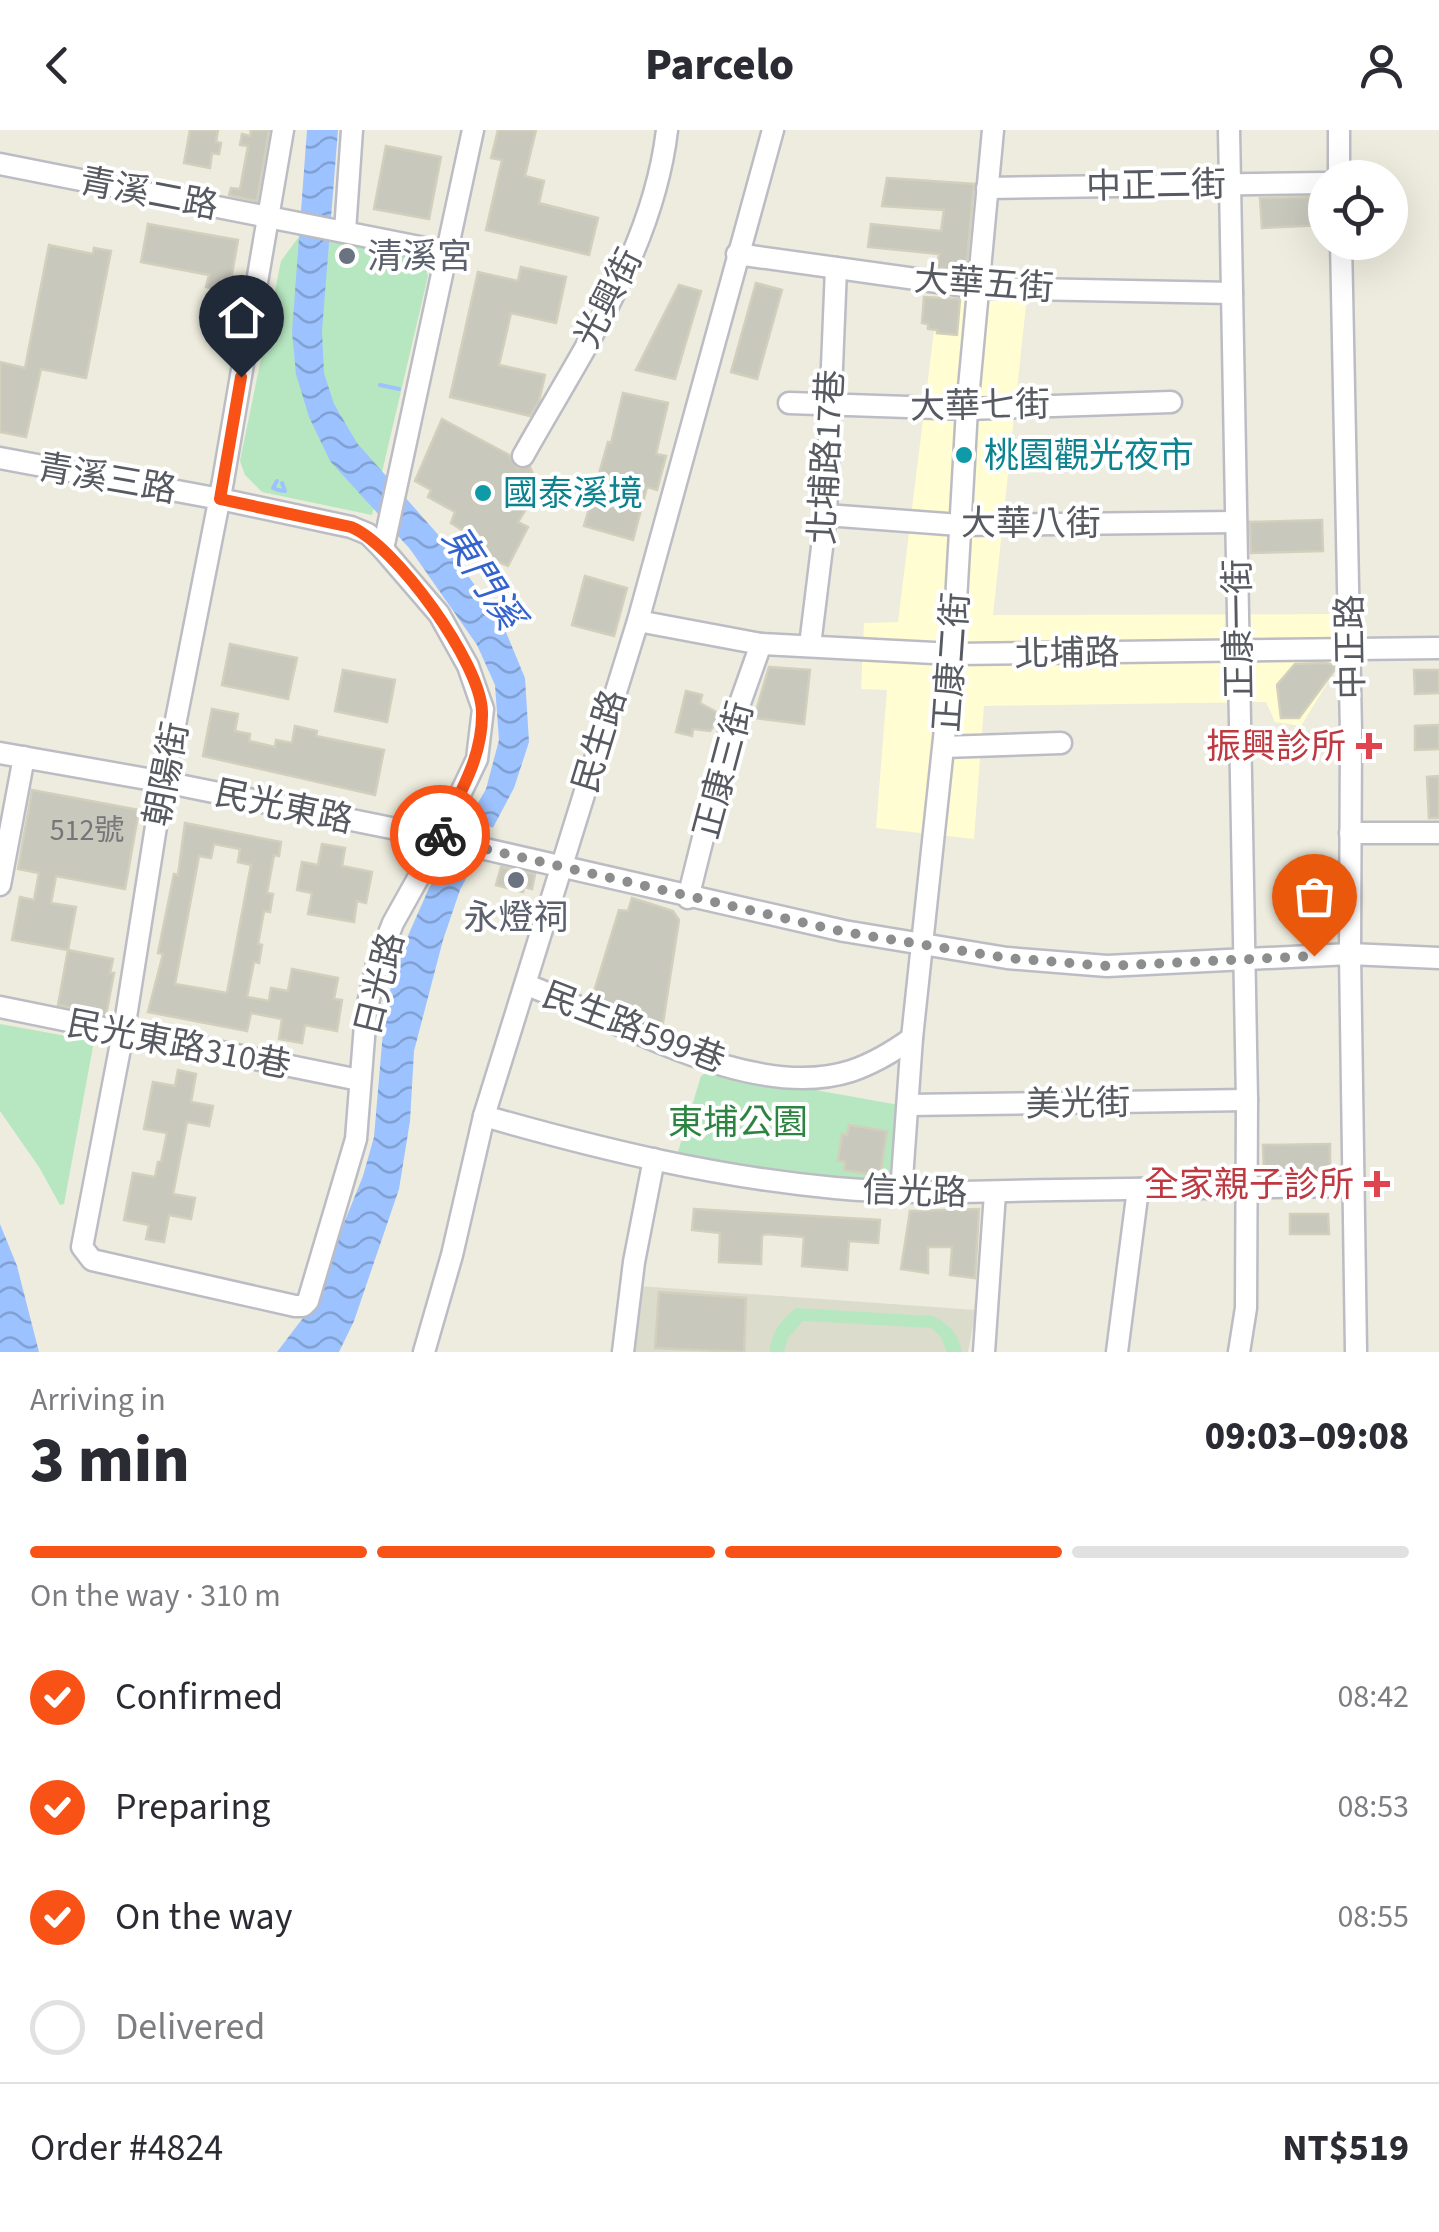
<!DOCTYPE html>
<meta charset="utf-8">
<style>
body{margin:0;font-family:"Source Sans 3","Noto Sans TC",sans-serif;background:#f2f2f3;color:#2b2b33;height:100vh;display:flex;flex-direction:column;font-size:38px;white-space:nowrap}
*{box-sizing:border-box;margin:0}
p{font-size:32px;color:#7c7c81}
.icon{flex:none;width:55px;height:55px;fill:none;stroke:currentColor;stroke-width:2;stroke-linecap:round;stroke-linejoin:round}
.map{position:relative;height:1222px;overflow:hidden}
.drawer{display:flex;flex-direction:column;background:#fff;flex:1}
.drawer>*{flex:none}
.fabs{position:absolute;left:1308px;top:30px;display:grid;gap:20px}
.fabs a{display:grid;place-items:center;width:100px;height:100px;border-radius:50%;background:#fff;box-shadow:0 10px 40px #0002;font-size:50px}
.pin{position:absolute;display:grid;place-items:center;width:85px;height:85px;color:#fff;margin:-102px -42px;border-radius:50% 50% 50% 0;rotate:-45deg;box-shadow:0 0 10px #0007}
.pin .icon{rotate:45deg}
.courier{position:absolute;display:grid;place-items:center;width:100px;height:100px;margin:-50px;border:8px solid #f95217;border-radius:50%;background:#fff;color:#222;box-shadow:0 2px 12px #0007}
.overview em{font-style:normal;font-weight:800}
.overview div{display:flex;flex-direction:column-reverse}
.overview{display:flex;align-items:center;justify-content:space-between;height:170px;padding:0 30px}
h1{font-size:65px;font-weight:800;line-height:75px}
.bar{display:grid;grid-template-columns:repeat(4,1fr);gap:15px 10px;align-content:center;height:120px;padding:0 30px}
.bar i{height:12px;border-radius:8px;background:#e1e1e2}
.bar .current{background:#f95217}
.bar p{grid-column:span 4}
.line{display:flex;align-items:center;gap:25px;padding:0 30px;border-top:2px solid #e1e1e2}
.line div{flex:1}
ol{padding:0 30px;list-style:none}
li{display:flex;align-items:center;gap:30px;height:110px}
li p{margin-inline-start:auto}
li .icon{padding:10px;border-radius:50%;background:#f95217;color:#fff;stroke-width:4}
li:last-child{color:#7c7c81}
li i{width:55px;height:55px;border:5px solid #e1e1e2;border-radius:50%}
header{display:flex;justify-content:space-between;align-items:center;height:130px;padding:0 30px;background:#fff;font-size:45px;font-weight:800}
.map>svg:first-child{display:block}
.commercial{fill:#fffdd1}
.education{fill:#dcdccd}
.green{fill:#b7e7c0}
.water{fill:url(#water-waves)}
.pier{fill:#edecde}
.lines{fill:none;stroke-linecap:round;stroke-linejoin:round}
.stream{stroke:#9cc2ff;stroke-width:4}
.building{fill:#c9c8bd;stroke:#d2cfbc;stroke-width:2.5;fill-rule:evenodd}
.minor-casing{stroke:#bcbdc4;stroke-width:25}
.minor{stroke:#fff;stroke-width:20}
.done{stroke:#8c8d8d;stroke-width:10;stroke-dasharray:0 18}
.route{stroke:#f95217;stroke-width:12}
.worship-dot{fill:#6b7280;stroke:#fff;stroke-width:4}
.culture-dot{fill:#0f9aa8;stroke:#fff;stroke-width:4}
.health-dot{fill:#e0444e;stroke:#fff;stroke-width:4}
.labels{text-anchor:middle;stroke-width:8;stroke-linejoin:round;paint-order:stroke}
.number-label{font-size:30px;fill:#747678}
.street-label{font-size:35px;fill:#575a61;stroke:#fff}
.worship-label{font-size:35px;fill:#5b616d;stroke:#fff;text-anchor:start}
.culture-label{font-size:35px;fill:#0d838f;stroke:#fff;text-anchor:start}
.health-label{font-size:35px;fill:#be3a42;stroke:#fff;text-anchor:end}
.park-label{font-size:35px;fill:#2c8440;stroke:#fff}
.water-label{font-size:38px;font-style:italic;fill:#3463cd;stroke:#fff}
</style>
<header><svg class="icon" aria-label="back" viewBox="0 0 24 24"><path d="M15 5l-7 7 7 7"/></svg>Parcelo<svg class="icon" aria-label="person" viewBox="0 0 24 24"><circle cx="12" cy="8" r="4"/><path d="M4 21q1-7 8-7t8 7"/></svg></header>
<div class="map">
<svg width="1439" height="1222" viewBox="0 0 1439 1222">
<defs>
<pattern id="water-waves" width="16" height="10" patternUnits="userSpaceOnUse" patternTransform="scale(2.5)"><rect width="16" height="10" fill="#9cc2ff"/><path d="M0 5q4-4 8 0t8 0" fill="none" stroke="#82a1d2"/></pattern>
</defs>
<rect width="100%" height="100%" fill="#edecde"/>
<path class="commercial" d="M939,160l88,6 -34,319 343,-1v26l5,21 -40,65 -26,-4 -9,-20 -282,4 -10,133 -98,-11 11,-138 -26,-1 3,-66 34,-1z"/>
<path class="education" d="M639,1156l337,24 -8,42h-338z"/>
<g class="green">
<path d="M298,108l32,2 93,18 5,18 -56,239 -110,-23 -17,-17 -5,-14 41,-200z"/>
<path d="M0,894l94,17 -30,163 -4,1 -21,-38 -39,-56z"/>
<path d="M709,941l190,34 -8,71 -14,6 -65,-5 -135,-22 24,-79z"/>
<path d="M796,1178l137,8c17,9 25,17 29,36h-15l-6,-15 -10,-9 -128,-7 -15,17 -4,14h-14c1,-20 11,-32 26,-44z"/>
</g>
<g class="water">
<path d="M307,0h31l-16,201 2,42 10,31 23,39 85,96 61,86 22,53 4,64 -15,46 -54,102 -17,50 -29,111 -4,70 -11,68 -45,132 -15,31h-62l32,-42 54,-134 11,-39 10,-117 12,-57 33,-75 57,-99 13,-49 -4,-55 -18,-40 -67,-96 -80,-88 -21,-44 -13,-43 -4,-42z"/>
<path d="M0,1094l17,42 22,86h-39z"/>
</g>
<path class="pier" d="M463,689l35,10 -20,36 -38,-5z"/>
<g class="lines">
<g class="stream">
<path d="M380,255l19,4"/>
<path d="M277,351l-4,7 5,2"/>
<path d="M278,360l7,1 -3,-8"/>
</g>
</g>
<g class="building">
<path d="M190,0h28l-2,12 5,1 -2,11 -7,-1 -2,15 -26,-5z"/>
<path d="M251,0h18l-12,71 -28,-6 2,-7 9,1 8,-43 -8,-1 2,-11 8,2z"/>
<path d="M498,0h38l-11,46 19,5 -5,22 59,15 -9,37 -103,-25 16,-70 -11,-2z"/>
<path d="M386,16l55,11 -12,62 -55,-10z"/>
<path d="M887,48l87,6 -8,88 -29,-4 2,-14 -71,-7 3,-23 70,7 3,-21 -62,-4z"/>
<path d="M1323,67l2,28 -63,3 -2,-30z"/>
<path d="M148,94l90,16 -9,51 -23,-4 3,-12 -68,-13z"/>
<path d="M49,115l44,9 1,-6 17,3 -25,127 -45,-9 -15,68 -26,-5v-70l25,6z"/>
<path d="M521,137l45,10 -10,46 -45,-10 -12,52 46,10 -6,26 -9,15 -80,-19 28,-125 40,9z"/>
<path d="M756,153l26,7 -25,89 -26,-7z"/>
<path d="M679,155l22,6 -26,88 -39,-9z"/>
<path d="M924,167l36,2 -3,36 -20,-2v-3l-9,-1v-5l-6,-1z"/>
<path d="M623,263l45,10 -12,51 10,2 -9,34 -10,-3 -14,53 -49,-14 24,-84 3,1z"/>
<path d="M442,289l67,36 8,13 13,-1 9,21 -21,34 10,5 -20,39 -29,-12 -11,-20 -17,-11 4,-11 -27,-15 3,-7 -16,-9z"/>
<path d="M1322,390l1,31 -72,2 -1,-31z"/>
<path d="M585,446l42,12 -13,48 -42,-11z"/>
<path d="M230,514l67,14 -9,41 -66,-14z"/>
<path d="M1325,533l11,2v3l-37,50h-18l-4,-33 18,-21z"/>
<path d="M769,537l41,3 -6,54 -50,-6z"/>
<path d="M343,540l52,10 -8,42 -52,-11z"/>
<path d="M1414,540h25v23l-24,1z"/>
<path d="M686,561l16,4 -2,8 18,10v8l-8,10 -17,-2 -1,7 -16,-4z"/>
<path d="M212,579l26,5 -3,17 15,3 -1,7 26,6 1,-7 16,3 3,-17 22,5 -1,5 68,14 -9,45 -172,-39z"/>
<path d="M1439,595v24l-24,1v-24z"/>
<path d="M1439,646v42h-10l-2,-41z"/>
<path d="M32,660l107,20 -14,79 -69,-13 -5,27 25,4 -8,43 -56,-10 8,-43 14,3 5,-27 -21,-4z"/>
<path d="M185,693l96,19 -2,14 -5,-1 -7,38 6,1 -3,18 -6,-1 -6,33 4,1 -3,18 -5,-1 -7,35 22,4 2,-13 17,3 4,-22 46,9 -4,21 8,1 -5,31 -32,-6 -3,18 -23,-4 3,-20 -31,-6 -4,18 -99,-19 15,-58 -5,-1 16,-79 4,1zM214,714l26,5 -2,13 13,3 -24,128 -52,-9 24,-128 12,2z"/>
<path d="M322,714l23,4 -3,18 30,6 -6,31 -9,-2 -3,21 -46,-8 4,-21 -15,-3 5,-28 16,3z"/>
<path d="M501,737l34,7 -3,15 -8,-2 -1,5 -27,-7z"/>
<path d="M632,768l41,13 6,9 -17,109 -70,-31 27,-88 9,1z"/>
<path d="M68,820l45,9 -3,14h4l-8,42 -48,-10z"/>
<path d="M178,940l18,4 -5,28 22,4 -4,20 -22,-4 -14,72 22,4 -4,21 -22,-4 -5,27 -18,-3 3,-14 -25,-5 9,-47 22,4 3,-15h3l6,-29 -23,-4 9,-47 22,4z"/>
<path d="M849,995l38,6 -7,45 -36,-6 1,-8 -7,-1 4,-27 5,1z"/>
<path d="M1330,1014v28l-66,1 -1,-28z"/>
<path d="M694,1079l186,11 -2,23 -29,-2 -2,29 -45,-4 2,-29 -39,-3 -3,2 -1,28 -42,-2 1,-29 -28,-3z"/>
<path d="M979,1079l-4,69 -25,-3 2,-28h-24v26l-27,-4 9,-58z"/>
<path d="M1290,1084h38l1,20h-39z"/>
<path d="M659,1162l87,6 -2,54 -89,-4z"/>
</g>
<g class="lines">
<defs>
<g id="minor">
<path d="M283,0l-60,351 -63,320 -34,216 -44,230 10,13 203,46h8l5,-5 48,-162 10,-127 11,-48 16,-41 38,-68 46,-96 6,-50 -15,-43 -29,-52 -56,-65 90,-419"/>
<path d="M1229,0l18,970 -1,208 -7,44"/>
<path d="M1339,0v48"/>
<path d="M0,34l445,88"/>
<path d="M987,58l338,-5"/>
<path d="M345,101l7,-101"/>
<path d="M1341,112l10,490 -1,222 6,398"/>
<path d="M737,124l243,34 252,5"/>
<path d="M789,273l178,6 204,-7"/>
<path d="M523,326c57,-102 130,-206 144,-326"/>
<path d="M0,328l220,41 131,28 17,7 15,15"/>
<path d="M826,385l134,10 276,-3"/>
<path d="M638,491l123,23 192,10 486,-6"/>
<path d="M810,515l16,-130 10,-247"/>
<path d="M944,617l117,-4"/>
<path d="M0,623l164,29 247,50 433,99 163,27 100,8 243,-12 89,4"/>
<path d="M1350,703h89"/>
<path d="M0,755l24,-128"/>
<path d="M688,768l41,-164 32,-90"/>
<path d="M527,855c90,34 225,118 324,86 21,-7 43,-20 61,-33"/>
<path d="M0,877l359,73"/>
<path d="M908,975l339,-5"/>
<path d="M484,986c116,33 231,61 351,72 74,7 147,3 221,2 99,-2 198,-3 297,-4"/>
<path d="M901,1063l11,-155 41,-384 14,-245 26,-279"/>
<path d="M424,1222l28,-97 32,-139 154,-495 135,-491"/>
<path d="M623,1222l11,-90 20,-103"/>
<path d="M984,1222l11,-159"/>
<path d="M1117,1222l21,-163"/>
</g>
</defs>
<use href="#minor" class="minor-casing"/>
<use href="#minor" class="minor"/>
</g>
<g class="lines">
<path class="done" d="M440,705l-2,3 406,94 163,26 100,8 207,-10"/>
<path class="route" d="M241,247l-21,122 131,28c44,18 130,136 131,185 1,47 -24,83 -42,123"/>
</g>
<g class="worship-dot">
<circle cx="347" cy="126" r="10"/>
<circle cx="516" cy="750" r="10"/>
</g>
<g class="culture-dot">
<circle cx="964" cy="325" r="10"/>
<circle cx="483" cy="363" r="10"/>
</g>
<g class="health-dot">
<path d="M1364 601h10v10h10v10h-10v10h-10v-10h-10v-10h10z"/>
<path d="M1372 1039h10v10h10v10h-10v10h-10v-10h-10v-10h10z"/>
</g>
<g class="labels">
<g class="number-label">
<text x="87" y="710">512號</text>
</g>
<g class="street-label">
<text transform="translate(1156 55) rotate(-1)" y="12">中正二街</text>
<text transform="translate(149 63) rotate(11)" y="12">青溪二路</text>
<text transform="translate(984 153) rotate(4)" y="12">大華五街</text>
<text transform="translate(608 168) rotate(-63)" y="12">光興街</text>
<text transform="translate(980 275) rotate(-1)" y="12">大華七街</text>
<text transform="translate(826 327) rotate(-87)" y="12">北埔路17巷</text>
<text transform="translate(107 348) rotate(10)" y="12">青溪三路</text>
<text x="1031" y="405">大華八街</text>
<text transform="translate(1238 499) rotate(-91)" y="12">正康一街</text>
<text transform="translate(1350 517) rotate(-91)" y="12">中正路</text>
<text transform="translate(1067 523) rotate(-1)" y="12">北埔路</text>
<text transform="translate(951 532) rotate(-86)" y="12">正康二街</text>
<text transform="translate(599 611) rotate(-73)" y="12">民生路</text>
<text transform="translate(723 640) rotate(-75)" y="12">正康三街</text>
<text transform="translate(166 644) rotate(-79)" y="12">朝陽街</text>
<text transform="translate(284 676) rotate(12)" y="12">民光東路</text>
<text transform="translate(379 854) rotate(-76)" y="12">日光路</text>
<text transform="translate(634 897) rotate(21)" y="12">民生路599巷</text>
<text transform="translate(179 914) rotate(11)" y="12">民光東路310巷</text>
<text transform="translate(1078 973) rotate(-1)" y="12">美光街</text>
<text transform="translate(915 1061) rotate(2)" y="12">信光路</text>
</g>
<g class="worship-label">
<text x="367" y="138">清溪宮</text>
<text x="516" y="799" text-anchor="middle">永燈祠</text>
</g>
<g class="culture-label">
<text x="984" y="337">桃園觀光夜市</text>
<text x="503" y="375">國泰溪境</text>
</g>
<g class="health-label">
<text x="1346" y="628">振興診所</text>
<text x="1354" y="1066">全家親子診所</text>
</g>
<g class="park-label">
<text x="738" y="1004">東埔公園</text>
</g>
<g class="water-label">
<text transform="translate(483 447) rotate(57)" y="13">東門溪</text>
</g>
</g>
</svg>
<div class="fabs">
<a><svg class="icon" aria-label="locate" viewBox="0 0 24 24"><circle cx="12" cy="12" r="6"/><path d="M12 2v4M12 18v4M2 12h4M18 12h4"/></svg></a>
</div>
<div class="pin" style="left:1314px;top:826px;background:#ea580c"><svg class="icon" aria-label="bag" viewBox="0 0 24 24"><path d="M5 8h14l-1 12H6zM9 8a3 3 0 0 1 6 0"/></svg></div>
<div class="pin" style="left:241px;top:247px;background:#1f2937"><svg class="icon" aria-label="home" viewBox="0 0 24 24"><path d="M3 11l9-7 9 7M6 9v11h12V9"/></svg></div>
<div class="courier" style="left:440px;top:705px"><svg class="icon" aria-label="bike" viewBox="0 0 24 24"><circle cx="6" cy="16" r="4"/><circle cx="18" cy="16" r="4"/><path d="M6 16l4-8h5l3 8M10 8l3 8H6M13 5h3"/></svg></div>
</div>
<section class="drawer">
<div class="overview"><div><h1>3 min</h1><p>Arriving in</p></div><em>09:03–09:08</em></div>
<div class="bar"><i class="current"></i><i class="current"></i><i class="current"></i><i></i><p>On the way · 310 m</p></div>
<ol>
<li><svg class="icon" aria-label="check" viewBox="0 0 24 24"><path d="M5 12l5 5 9-10"/></svg>Confirmed<p>08:42</p></li>
<li><svg class="icon" aria-label="check" viewBox="0 0 24 24"><path d="M5 12l5 5 9-10"/></svg>Preparing<p>08:53</p></li>
<li><svg class="icon" aria-label="check" viewBox="0 0 24 24"><path d="M5 12l5 5 9-10"/></svg>On the way<p>08:55</p></li>
<li><i></i>Delivered</li>
</ol>
<div class="line" style="height:130px"><div>Order #4824</div><b>NT$519</b></div>
</section>
